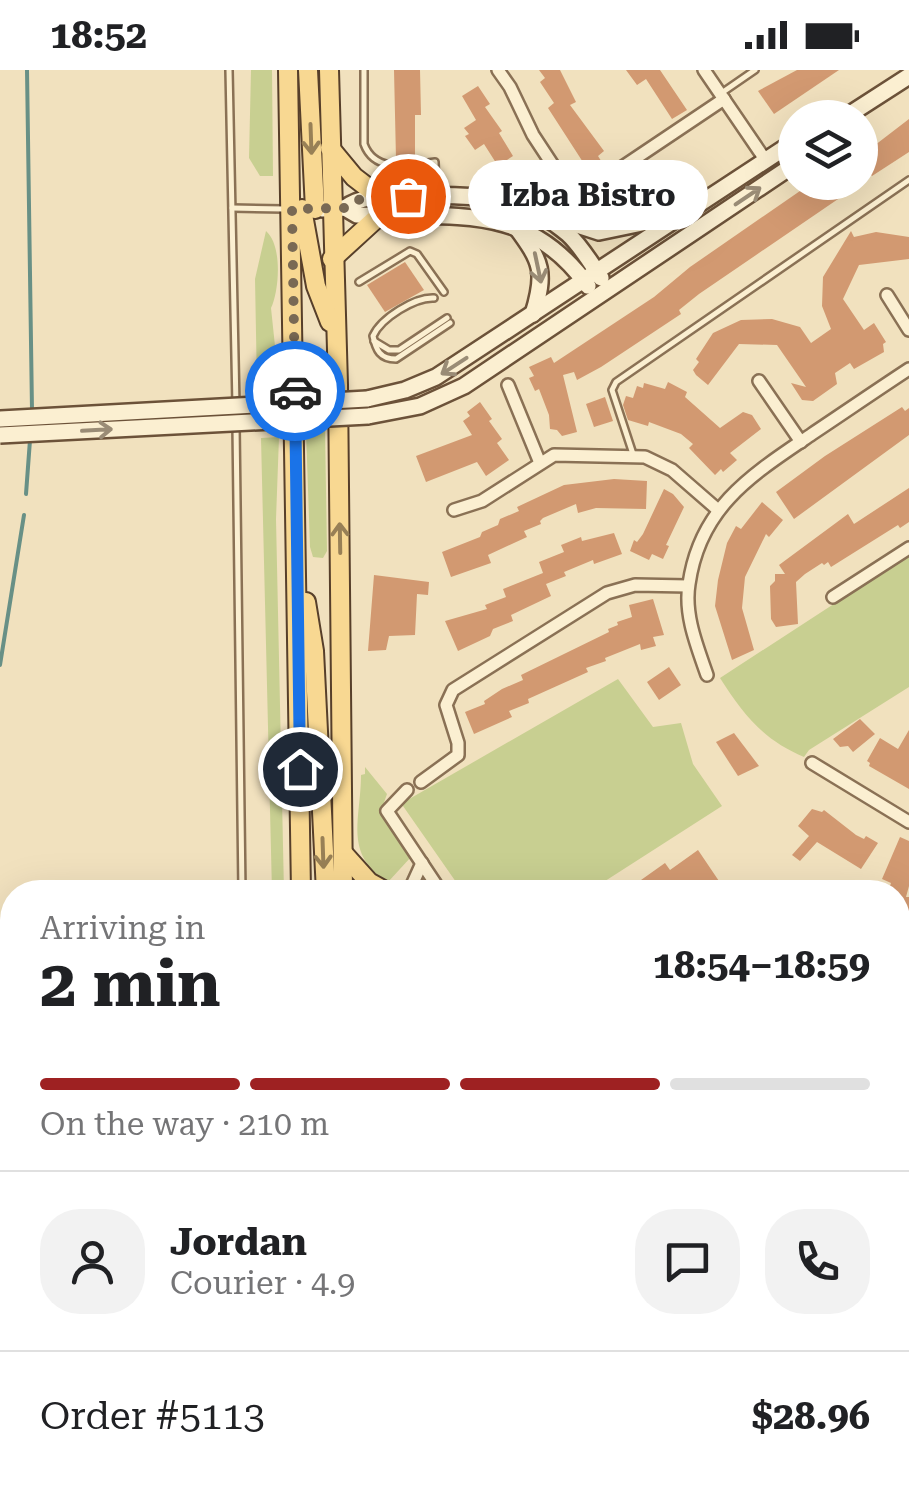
<!DOCTYPE html>
<meta charset="utf-8">
<style>
body{margin:0;font-family:"Roboto Serif",serif;background:#f2f2f2;color:#202124;height:100vh;display:flex;flex-direction:column;font-size:38px;white-space:nowrap}
*{box-sizing:border-box;margin:0}
p{font-size:32px;color:#757577}
.icon{flex:none;width:55px;height:55px;fill:none;stroke:currentColor;stroke-width:2;stroke-linecap:round;stroke-linejoin:round}
.map{position:relative;flex:1;overflow:hidden}
.drawer{position:absolute;left:0px;top:810px;width:910px;height:620px;display:flex;flex-direction:column;background:#fff;border-radius:40px 40px 0 0;box-shadow:0 10px 40px #0002}
.drawer>*{flex:none}
.buttons{position:absolute;left:778px;top:30px;display:grid;gap:20px}
.buttons a{display:grid;place-items:center;width:100px;height:100px;border-radius:50%;background:#fff;box-shadow:0 10px 40px #0002;font-size:50px}
.pin{position:absolute;display:grid;place-items:center;width:85px;height:85px;color:#fff;margin:-42px;border:5px solid #fff;border-radius:50%;box-shadow:0 2px 10px #0007}
.courier{position:absolute;display:grid;place-items:center;width:100px;height:100px;margin:-50px;border:8px solid #1a73e8;border-radius:50%;background:#fff;color:#222;box-shadow:0 2px 12px #0007}
.bubble{position:absolute;height:70px;border-radius:35px;background:#fff;box-shadow:0 10px 40px #0002;font-size:32px;font-weight:700;line-height:70px;text-align:center}
.headline em{font-style:normal;font-weight:700}
.headline div{display:flex;flex-direction:column-reverse}
.headline{display:flex;align-items:center;justify-content:space-between;height:170px;padding:0 40px}
h1{font-size:65px;font-weight:700;line-height:75px}
.bar{display:grid;grid-template-columns:repeat(4,1fr);gap:15px 10px;align-content:center;height:120px;padding:0 40px}
.bar i{height:12px;border-radius:8px;background:#e0e0e0}
.bar .selected{background:#9e2122}
.bar p{grid-column:span 4}
.line{display:flex;align-items:center;gap:25px;padding:0 40px;border-top:2px solid #e0e0e0}
.line div{flex:1}
.round{display:grid;place-items:center;flex:none;width:105px;height:105px;border-radius:40px;background:#f2f2f2}
.status{display:flex;justify-content:space-between;align-items:center;height:70px;padding:0 50px;background:#fff;direction:ltr}
.status svg{height:28px;fill:currentColor}
.map>svg:first-child{display:block}
.green{fill:#c8cf91}
.lines{fill:none;stroke-linecap:round;stroke-linejoin:round}
.stream{stroke:#689086;stroke-width:4}
.building{fill:#d29971}
.service-casing{stroke:#8a7155;stroke-width:10}
.minor-casing{stroke:#8a7155;stroke-width:16}
.tertiary-casing{stroke:#8a7155;stroke-width:19}
.secondary-casing{stroke:#6c5239;stroke-width:20}
.primary-casing{stroke:#573f2a;stroke-width:22}
.service{stroke:#fbefd1;stroke-width:5}
.minor{stroke:#fbefd1;stroke-width:11}
.tertiary{stroke:#fbefd1;stroke-width:14}
.secondary{stroke:#fbefd1;stroke-width:15}
.primary{stroke:#f8d892;stroke-width:18}
.secondary-bridge-casing{stroke:#6c5239;stroke-width:20;stroke-linecap:butt}
.secondary-bridge{stroke:#fbefd1;stroke-width:15}
.oneway{stroke:#988056}
.oneway2{stroke:#9a8c76}
.done{stroke:#796954;stroke-width:10;stroke-dasharray:0 18}
.route{stroke:#1a73e8;stroke-width:12}
</style>
<div class="status"><b>18:52</b><svg viewBox="0 0 49 12"><path d="M0 12V9h3v3zM5 12V6h3v6zM10 12V3h3v9zM15 12V0h3v12zM26 1h20v11H26zM47 4h2v5h-2z"/></svg></div>
<div class="map">
<svg width="909" height="1430" viewBox="0 0 909 1430">
<rect width="100%" height="100%" fill="#f1e1be"/>
<g class="green">
<path d="M251,0h21l1,106h-13l-11,-18z"/>
<path d="M266,161c17,15 13,60 5,77l8,76 -22,3 -2,-108z"/>
<path d="M325,359l2,122 -4,7 -10,-1 -3,-10 -4,-116z"/>
<path d="M279,367l-3,82 8,373h-12l-11,-454z"/>
<path d="M909,485v132l-100,63 -5,7c-41,-17 -61,-43 -84,-79z"/>
<path d="M618,609l35,48 28,-4 12,41 29,42 -134,86h-125l-60,-86 1,-4z"/>
<path d="M365,697l22,27 -6,17 30,46 -23,25c-45,-28 -27,-63 -27,-107l4,-1z"/>
</g>
<g class="lines">
<g class="stream">
<path d="M27,0l5,340"/>
<path d="M26,424l4,-54"/>
<path d="M0,595l24,-150"/>
</g>
</g>
<g class="building">
<path d="M394,0h26l1,45h-6v43l-19,1z"/>
<path d="M539,0h21l16,32 -6,3 34,46 -6,5 5,8 -13,9 -42,-65 6,-5 -14,-21 5,-4z"/>
<path d="M626,0h34l27,40 -15,9 -26,-40 -9,6z"/>
<path d="M797,0h42l-65,44 -16,-23z"/>
<path d="M478,16l12,18 -5,3 17,24 -3,2 14,23 -15,10 -14,-22 -9,6 -10,-14 4,-2 -5,-6 12,-8 -14,-24z"/>
<path d="M909,49v33l-37,24 -5,-6 -7,5v-32l6,9z"/>
<path d="M813,112h50l-164,112 -20,16 2,4 -80,53 -24,13 -3,-8 -11,3 14,57 -15,4 -5,-6 -7,-1 -1,-14 -10,-26 -4,2 -6,-13 5,-2 -5,-9 22,-10 3,6 100,-66 36,-30z"/>
<path d="M851,161l3,6 22,-5 33,5v22l-50,6 -16,34 21,31 10,-7 12,19 -3,2 1,8 -30,17 -4,-6 -15,10 2,11 -24,17 -11,-1 -11,-17 15,4 -29,-42 -38,-1 -31,41 -12,-10 -3,-5 6,-8 -3,-3 17,-26 28,-13 31,-1 28,8 11,16 20,-14 -9,-23 1,-29z"/>
<path d="M405,192l19,28 -39,22 -18,-27z"/>
<path d="M668,312l19,10 -2,5 35,31 23,-16 9,3 9,14 -31,24 7,7 -14,12 -2,-3 -6,6 -26,-27 4,-4 -12,-10 -32,-12 -1,4 -20,-6 -5,-15 3,-9 7,2 4,-12 6,2 1,-5 21,6z"/>
<path d="M605,327l8,24 -19,6 -8,-23z"/>
<path d="M480,332l12,17 -3,2 13,18 -5,4 12,17 -23,16 -9,-14 -51,20 -10,-26 56,-21 -9,-14 7,-5 -3,-4z"/>
<path d="M902,337l3,4 4,-3v27l-115,84 -18,-27 49,-36z"/>
<path d="M614,409l33,2 -1,28 -50,-1 -18,5 -2,-9 -33,14 -3,3 1,3 -17,7 3,6 -39,18 3,8 -40,14 -9,-25 38,-15 2,-5 16,-7 2,-6 19,-8 -2,-4 47,-22z"/>
<path d="M909,418v34l-9,6 -2,-3 -67,42 -3,-5 -4,3 -2,-2 -17,11 -9,8 2,42 -22,3 -5,-8 -1,-33 5,-5v-7h10l-6,-9 69,-51 6,10z"/>
<path d="M664,419l9,5 11,13 -18,38 3,1 -6,13 -11,-5 -3,6 -19,-9 4,-11 3,2 6,-8z"/>
<path d="M762,432l21,18 -14,17 -3,-3 -21,43 -3,31 12,42 -22,10 -17,-54 3,-26 9,-37 9,-17 5,3z"/>
<path d="M614,463l8,21 -28,10 -1,-4 -29,12 2,4 -20,8 5,12 -40,19 2,6 -20,8 -3,7 -32,15 -13,-30 42,-12 -2,-4 21,-8 -3,-8 40,-16 -4,-11 25,-10 -3,-7 20,-8 1,4z"/>
<path d="M374,505l55,7 -1,13 -11,-1 -2,41 -26,1 -3,14 -18,1z"/>
<path d="M653,529l11,36 -11,2 3,9 -15,4 -1,-6 -35,14 1,3 -20,7 2,4 -60,27 1,4 -20,8 3,6 -38,17 -9,-22 20,-8 -1,-3 18,-12 21,-9 -2,-5 88,-43 -1,-3 10,-4 -1,-3 15,-5 -3,-12z"/>
<path d="M669,597l12,18 -22,15 -12,-18z"/>
<path d="M860,649l15,15 -22,18 -5,-6 -8,1 -7,-8z"/>
<path d="M909,660v59l-40,-23 1,-3 -3,-2 13,-23 18,11z"/>
<path d="M734,663l25,33 -21,10 -22,-34z"/>
<path d="M812,739l10,3 2,-2 32,25 8,4 2,-3 12,7 -17,26 -44,-27 -17,19 -8,-6 17,-19 -11,-10z"/>
<path d="M900,767l9,4v45l-3,11h3v19l-11,-1v-23h-10l3,-9 -9,-4z"/>
<path d="M698,780l25,37 -8,5h-79l10,-6 -5,-6 24,-17 5,7z"/>
<path d="M524,1418h67l8,12h-78l-5,-7z"/>
<path d="M687,1418h96l9,12h-123z"/>
</g>
<g class="lines">
<defs>
<g id="service">
<path d="M229,0l7,335"/>
<path d="M364,0v74c11,30 46,21 71,18l1,30"/>
<path d="M723,22l32,-22"/>
<path d="M232,138l52,1"/>
<path d="M359,212l51,-31 7,3 27,38"/>
<path d="M434,228c-19,-1 -53,20 -61,38 3,14 7,23 23,23l54,-36"/>
<path d="M374,271l15,9h10l48,-32"/>
<path d="M236,356l6,466"/>
<path d="M633,384l-21,-64 4,-8 293,-202"/>
<path d="M898,1315l11,-7"/>
<path d="M251,1418v12"/>
</g>
<g id="minor">
<path d="M498,0l12,17 23,48 42,64 149,-100"/>
<path d="M704,0l62,91"/>
<path d="M887,225l22,35"/>
<path d="M759,311l42,61"/>
<path d="M508,315l32,78"/>
<path d="M454,440l28,-9 72,-46 91,2 27,13 46,40"/>
<path d="M833,527l76,-49"/>
<path d="M707,605c-10,-29 -23,-60 -18,-91 11,-78 64,-110 123,-150 33,-22 65,-44 97,-65"/>
<path d="M812,693l97,59"/>
<path d="M421,712l37,-27v-12l-12,-38 7,-15 154,-97 28,-8 53,1"/>
<path d="M407,720l-20,21 54,81"/>
<path d="M403,822l9,-7 10,-22"/>
<path d="M898,1213l11,17"/>
</g>
<path id="tertiary" d="M840,1418l9,12"/>
<g id="secondary">
<path d="M840,48l7,-2 62,-40"/>
<path d="M345,138c18,-14 45,-11 68,-12 55,-2 111,-1 155,38 13,12 23,29 33,44"/>
<path d="M322,139l23,-1 12,7c94,4 168,-16 231,71"/>
<path d="M553,147l46,15 77,-16"/>
<path d="M516,157c26,35 30,45 17,87"/>
<path d="M367,329l38,-9 31,-13 359,-236"/>
<path d="M368,346l52,-10 44,-20 331,-222"/>
</g>
<g id="primary">
<path d="M288,0l13,822"/>
<path d="M308,0l7,139"/>
<path d="M329,0l9,315 5,507"/>
<path d="M330,78l24,29 26,20"/>
<path d="M302,139l14,77 14,36"/>
<path d="M332,189l47,-43"/>
<path d="M306,532l8,49 12,241"/>
<path d="M343,783l26,29 18,10"/>
<path d="M328,1418v12"/>
<path d="M354,1418v12"/>
</g>
</defs>
<use href="#service" class="service-casing"/>
<use href="#minor" class="minor-casing"/>
<use href="#tertiary" class="tertiary-casing"/>
<use href="#secondary" class="secondary-casing"/>
<use href="#primary" class="primary-casing"/>
<use href="#service" class="service"/>
<use href="#minor" class="minor"/>
<use href="#tertiary" class="tertiary"/>
<use href="#secondary" class="secondary"/>
<use href="#primary" class="primary"/>
<defs>
<g id="secondary-bridge">
<path d="M0,349l367,-20"/>
<path d="M0,365l368,-19"/>
</g>
</defs>
<use href="#secondary-bridge" class="secondary-bridge-casing"/>
<use href="#secondary-bridge" class="secondary-bridge"/>
</g>
<defs><path id="oneway-shaft" d="M-6 0H5M1.5-3L5.5 0L1.5 3" fill="none" stroke-width="1.6" stroke-linecap="round" stroke-linejoin="round" transform="scale(2.5)"/></defs>
<g class="oneway">
<use href="#oneway-shaft" transform="translate(311 69) rotate(88)"/>
<use href="#oneway-shaft" transform="translate(340 468) rotate(-91)"/>
<use href="#oneway-shaft" transform="translate(323 783) rotate(88)"/>
</g>
<g class="oneway2">
<use href="#oneway-shaft" transform="translate(748 126) rotate(-34)"/>
<use href="#oneway-shaft" transform="translate(538 198) rotate(78)"/>
<use href="#oneway-shaft" transform="translate(454 296) rotate(147)"/>
<use href="#oneway-shaft" transform="translate(97 360) rotate(-3)"/>
</g>
<g class="lines">
<path class="done" d="M295,321l-3,-182 53,-1 10,-8 53,-4"/>
<path class="route" d="M295,321l5,378"/>
</g>
</svg>
<div class="buttons">
<a><svg class="icon" aria-label="layers" viewBox="0 0 24 24"><path d="M12 4l9 5-9 5-9-5zM3 14l9 5 9-5"/></svg></a>
</div>
<div class="pin" style="left:408px;top:126px;background:#ea580c"><svg class="icon" aria-label="bag" viewBox="0 0 24 24"><path d="M5 8h14l-1 12H6zM9 8a3 3 0 0 1 6 0"/></svg></div>
<div class="pin" style="left:300px;top:699px;background:#1f2937"><svg class="icon" aria-label="home" viewBox="0 0 24 24"><path d="M3 11l9-7 9 7M6 9v11h12V9"/></svg></div>
<div class="courier" style="left:295px;top:321px"><svg class="icon" aria-label="car" viewBox="0 0 24 24"><path d="M5 17H2v-5l4-1 3-4h7l3 4 3 1v5h-3M9 17h6M6 11h13"/><circle cx="7" cy="17" r="2"/><circle cx="17" cy="17" r="2"/></svg></div>
<div class="bubble" style="left:468px;top:90px;width:240px">Izba Bistro</div>
<section class="drawer">
<div class="headline"><div><h1>2 min</h1><p>Arriving in</p></div><em>18:54–18:59</em></div>
<div class="bar"><i class="selected"></i><i class="selected"></i><i class="selected"></i><i></i><p>On the way · 210 m</p></div>
<div class="line" style="height:180px"><a class="round"><svg class="icon" aria-label="person" viewBox="0 0 24 24"><circle cx="12" cy="8" r="4"/><path d="M4 21q1-7 8-7t8 7"/></svg></a><div><b>Jordan</b><p>Courier · 4.9</p></div><a class="round"><svg class="icon" aria-label="chat" viewBox="0 0 24 24"><path d="M4 5h16v11H9l-5 4z"/></svg></a><a class="round"><svg class="icon" aria-label="phone" viewBox="0 0 24 24"><path d="M5 4h4l2 5-3 2q2 4 5 5l2-3 5 2v4C11 20 4 13 5 4z"/></svg></a></div>
<div class="line" style="height:130px"><div>Order #5113</div><b>$28.96</b></div>
</section>
</div>
